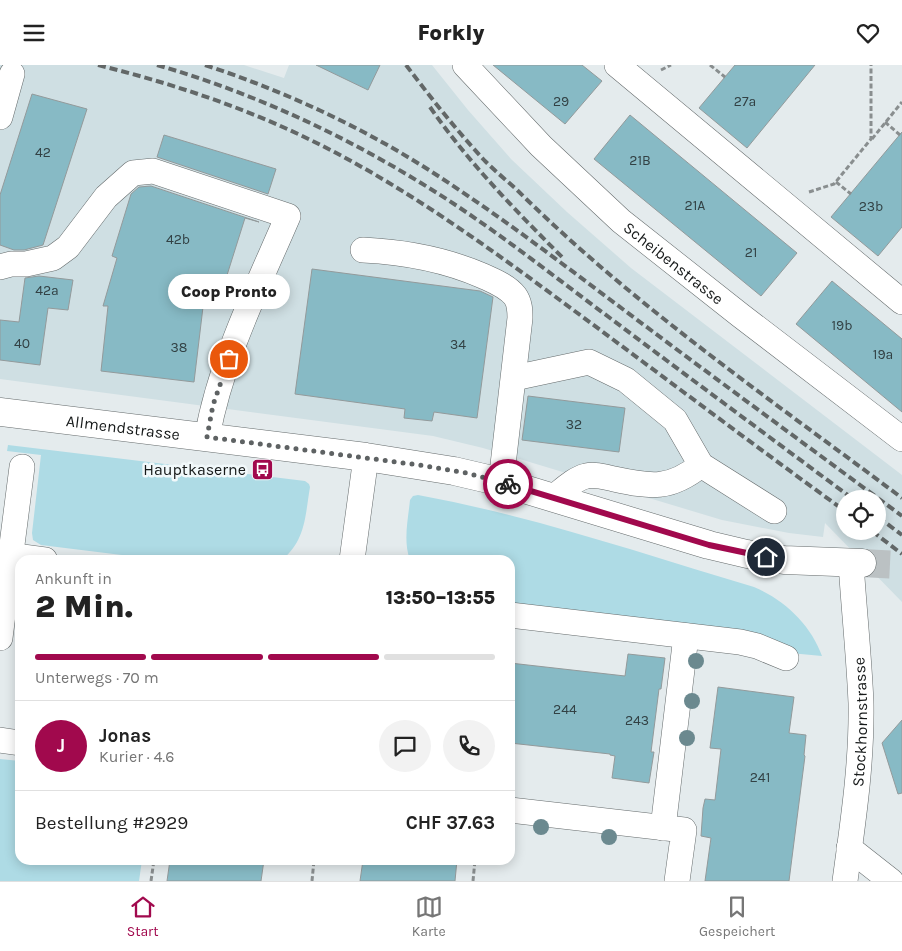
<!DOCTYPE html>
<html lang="de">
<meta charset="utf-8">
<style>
body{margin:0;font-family:Karla,sans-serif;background:#f2f2f2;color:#222;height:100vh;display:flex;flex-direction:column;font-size:19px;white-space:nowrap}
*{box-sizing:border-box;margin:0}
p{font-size:16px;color:#767676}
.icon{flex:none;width:28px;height:28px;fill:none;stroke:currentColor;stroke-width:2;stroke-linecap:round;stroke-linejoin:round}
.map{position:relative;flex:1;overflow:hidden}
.details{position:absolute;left:15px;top:490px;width:500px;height:310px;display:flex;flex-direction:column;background:#fff;border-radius:15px;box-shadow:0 2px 12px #0003}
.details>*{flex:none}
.tools{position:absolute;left:836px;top:425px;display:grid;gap:10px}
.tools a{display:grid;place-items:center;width:50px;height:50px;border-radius:50%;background:#fff;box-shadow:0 2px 12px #0003;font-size:25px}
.pin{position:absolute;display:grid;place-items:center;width:42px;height:42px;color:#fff;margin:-21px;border:2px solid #fff;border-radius:50%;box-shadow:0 1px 5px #0007}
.courier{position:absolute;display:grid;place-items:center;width:50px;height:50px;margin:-25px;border:4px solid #a1094d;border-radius:50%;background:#fff;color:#222;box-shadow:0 1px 6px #0007}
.bubble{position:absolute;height:35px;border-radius:18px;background:#fff;box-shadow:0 2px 12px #0003;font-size:16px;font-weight:800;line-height:35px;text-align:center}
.summary em{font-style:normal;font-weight:800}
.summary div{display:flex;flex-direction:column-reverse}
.summary{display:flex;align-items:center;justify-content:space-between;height:85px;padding:0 20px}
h1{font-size:32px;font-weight:800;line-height:38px}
.bar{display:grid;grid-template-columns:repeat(4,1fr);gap:8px 5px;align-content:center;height:60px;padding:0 20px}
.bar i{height:6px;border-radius:4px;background:#e0e0e0}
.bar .current{background:#a1094d}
.bar p{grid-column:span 4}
.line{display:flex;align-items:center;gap:12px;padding:0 20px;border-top:1px solid #e0e0e0}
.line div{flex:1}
.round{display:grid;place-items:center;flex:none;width:52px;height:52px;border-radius:26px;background:#f2f2f2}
header{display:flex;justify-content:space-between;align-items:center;height:65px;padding:0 20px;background:#fff;font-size:22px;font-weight:800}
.tabs{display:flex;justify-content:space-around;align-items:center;height:70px;border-top:1px solid #e0e0e0;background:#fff;font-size:14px;color:#767676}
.tabs a{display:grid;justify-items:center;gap:2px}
.tabs .current{color:#a1094d}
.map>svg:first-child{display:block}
.built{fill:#cfdfe3;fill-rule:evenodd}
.green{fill:#aedbe5}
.building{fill:#87bac5;stroke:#939a9b}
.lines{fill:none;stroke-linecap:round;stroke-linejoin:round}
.major-tunnel{stroke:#bbc1c3;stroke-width:28;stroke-dasharray:28 14;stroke-linecap:butt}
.minor-casing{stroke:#656b6c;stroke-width:26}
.major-casing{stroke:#656b6c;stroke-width:29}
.path{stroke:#898e8f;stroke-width:3;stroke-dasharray:5 2.5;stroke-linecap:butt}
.minor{stroke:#fff;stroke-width:25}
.major{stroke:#fff;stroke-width:28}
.rail{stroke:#626767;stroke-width:4;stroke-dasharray:8 4;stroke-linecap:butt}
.tree{fill:#6b898f}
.done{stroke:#5e6263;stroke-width:5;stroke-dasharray:0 9}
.route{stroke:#a1094d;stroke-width:6}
.labels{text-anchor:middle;stroke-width:5;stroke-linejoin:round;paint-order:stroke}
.number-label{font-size:14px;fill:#324144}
.street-label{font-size:16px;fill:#161919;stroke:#f1f8fa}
.poi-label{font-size:16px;fill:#161919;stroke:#f1f8fa;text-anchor:end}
</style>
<header><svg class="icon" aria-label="menu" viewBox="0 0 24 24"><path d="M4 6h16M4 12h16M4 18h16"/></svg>Forkly<svg class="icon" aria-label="heart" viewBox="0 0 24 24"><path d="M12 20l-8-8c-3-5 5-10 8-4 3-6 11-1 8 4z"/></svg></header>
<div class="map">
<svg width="902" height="816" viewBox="0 0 902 816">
<rect width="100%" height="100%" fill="#e4ebed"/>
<path class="built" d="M0,0h244l40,13 5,-13h143l36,45 43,49 56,53 64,56 271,207v127l-77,-79 -2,14 -34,-4 -67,-13 -239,-72 -50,-12 -433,-57zM845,434h33v32h-33z"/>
<g class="green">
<path d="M8,380l297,36 4,3 1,3c-5,29 -4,53 -28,73h-120l-121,-15 -8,-5 -1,-7 9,-78 -34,-4z"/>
<path d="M418,430c115,21 225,59 336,92 31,13 57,38 68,69l-32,-3 -280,-50v-43h-100c-7,-19 -2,-40 0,-60l3,-4z"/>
<path d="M0,694l20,2v99h122l-3,21h-139z"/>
</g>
<g class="building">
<path d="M316,0h64l-12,25z"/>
<path d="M493,0h89l20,16 -37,43z"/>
<path d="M735,0h80l-68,83 -48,-40z"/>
<path d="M32,29l55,15 -44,136 -19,5h-10l-14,-5v-50z"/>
<path d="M630,50l167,138 -36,43 -167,-137z"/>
<path d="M902,67v95l-24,29 -47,-39z"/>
<path d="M164,70l112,34 -8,25 -111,-37z"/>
<path d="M151,121l108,36 -14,-4 -23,73 -13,-5 -6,21 -9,75 -93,-11 7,-65h-5l14,-48 -5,-2 19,-62 8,-7z"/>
<path d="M312,204l168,22 13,6 -16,121 -43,-6 -2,9 -28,-3 1,-9 -110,-15z"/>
<path d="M39,211l34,4 -5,30 -20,-2 -8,57 -40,-5v-40l19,2 6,-44z"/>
<path d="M832,216l70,58v73l-106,-88z"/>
<path d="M528,331l97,12 -6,44 -97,-12z"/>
<path d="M628,589l37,4 -4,31h-2l-8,63h3l-5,31 -37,-5 3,-22 -5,-1v-1l-100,-11v-80l115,13z"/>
<path d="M718,622l76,10 -5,36 17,2 -2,20 1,1 -16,125h-84l6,-43 -10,-2 2,-28 2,-9 10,1 6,-51 -11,-1z"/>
<path d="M902,655v73l-4,1 -16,-51z"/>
<path d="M170,795h94l-3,21h-94z"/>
<path d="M363,795h94l-2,21h-95z"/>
</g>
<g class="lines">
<path class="major-tunnel" d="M862,498l40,2"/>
<defs>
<g id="minor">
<path id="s1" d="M465,0l76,81 80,75 119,94 162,124"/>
<path d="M617,0l285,237"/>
<path d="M0,52l12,-43"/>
<path d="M363,185c42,2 81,9 120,26 11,5 24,10 32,20 5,7 5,15 5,22l-19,164"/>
<path d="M0,202l11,-3h15l27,-6 15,-11 38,-50 27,-24 20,-2 135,45c-31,72 -67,144 -81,221"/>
<path d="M514,313l75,-16 37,18 49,40 26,45 73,46"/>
<path d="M554,432c9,-7 20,-18 32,-21 9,-2 19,1 28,3 37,8 56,11 87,-14"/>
<path d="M0,489l45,6"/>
<path d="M352,495l14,-103"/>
<path d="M510,550l230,27 17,4 29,12"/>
<path d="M0,573l22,-171"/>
<path d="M0,675l20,3"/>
<path d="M510,745l174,20 -7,51"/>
<path d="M663,763l23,-192"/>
<path d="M849,783l42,33"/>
<path id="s2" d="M845,816c8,-59 17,-118 16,-178 -2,-47 -7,-93 -10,-140"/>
</g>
<g id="major">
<path id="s3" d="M0,347l366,45 88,14 47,11 208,63 38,9 37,6 78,3"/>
</g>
</defs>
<use href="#minor" class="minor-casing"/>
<use href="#major" class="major-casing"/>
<g class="path">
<path d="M710,0l15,12"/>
<path d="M661,5l10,-5"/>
<path d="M885,57l15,13"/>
<path d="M872,74l30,-37"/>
<path d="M836,117l15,12"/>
<path d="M809,127l25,-8 37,-45v-74"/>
<path d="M151,816l3,-21"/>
<path d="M312,816l2,-21"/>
<path d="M473,816l2,-21"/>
</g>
<use href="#minor" class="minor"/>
<use href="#major" class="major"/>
<g class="rail">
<path d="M98,0c64,16 127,36 187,63 105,47 199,116 291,184 89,66 179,134 269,199"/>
<path d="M157,0c93,27 181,67 264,118 66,40 127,89 189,135 81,61 162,121 243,181"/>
<path d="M205,0c79,26 157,62 227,107 70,45 137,97 204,147 88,66 177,131 266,197"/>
<path d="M406,0c25,33 51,66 79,96 10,10 21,19 31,28 117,116 254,210 386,309"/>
<path d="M430,42c38,55 85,103 132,150"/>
<path d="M878,452l24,18"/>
<path d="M872,466l30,23"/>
</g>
</g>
<g class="tree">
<circle cx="696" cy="596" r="8"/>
<circle cx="692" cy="636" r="8"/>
<circle cx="687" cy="673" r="8"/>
<circle cx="541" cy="762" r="8"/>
<circle cx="609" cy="772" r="8"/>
</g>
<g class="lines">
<path class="done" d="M229,294l-16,46 -6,32 212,28 47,8 42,11"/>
<path class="route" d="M508,419l201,61 57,12"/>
</g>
<defs>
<symbol id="bus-square" viewBox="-11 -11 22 22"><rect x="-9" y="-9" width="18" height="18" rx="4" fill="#a1094d" stroke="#f1f8fa"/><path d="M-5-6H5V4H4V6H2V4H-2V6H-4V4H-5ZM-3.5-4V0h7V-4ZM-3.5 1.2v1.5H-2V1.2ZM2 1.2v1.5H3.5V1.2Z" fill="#fff"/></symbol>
</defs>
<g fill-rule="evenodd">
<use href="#bus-square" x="250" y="392" width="25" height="25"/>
</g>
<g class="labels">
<g class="number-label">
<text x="561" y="41">29</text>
<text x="745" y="41">27a</text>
<text x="43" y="92">42</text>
<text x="640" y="100">21B</text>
<text x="695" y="145">21A</text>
<text x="871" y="146">23b</text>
<text x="178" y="179">42b</text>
<text x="751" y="192">21</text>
<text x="47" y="230">42a</text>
<text x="842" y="265">19b</text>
<text x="22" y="283">40</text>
<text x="458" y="284">34</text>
<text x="179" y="287">38</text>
<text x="883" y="294">19a</text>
<text x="574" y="364">32</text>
<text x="565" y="649">244</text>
<text x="637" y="660">243</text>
<text x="760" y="717">241</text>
</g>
<g class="street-label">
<text dy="6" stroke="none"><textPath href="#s1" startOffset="288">Scheibenstrasse</textPath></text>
<text dy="6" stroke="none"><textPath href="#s3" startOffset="124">Allmendstrasse</textPath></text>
<text dy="6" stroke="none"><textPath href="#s2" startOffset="160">Stockhornstrasse</textPath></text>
</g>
<g class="poi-label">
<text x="246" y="410">Hauptkaserne</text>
</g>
</g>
</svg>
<div class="tools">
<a><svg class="icon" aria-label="locate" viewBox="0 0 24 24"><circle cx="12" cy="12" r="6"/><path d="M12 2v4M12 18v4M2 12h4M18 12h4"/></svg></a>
</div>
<div class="pin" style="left:229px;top:294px;background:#ea580c"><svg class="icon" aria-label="bag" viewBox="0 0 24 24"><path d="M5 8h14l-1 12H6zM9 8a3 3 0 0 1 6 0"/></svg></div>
<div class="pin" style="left:766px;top:492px;background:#1f2937"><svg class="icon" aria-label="home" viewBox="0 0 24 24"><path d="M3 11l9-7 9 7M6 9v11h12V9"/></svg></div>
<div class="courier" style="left:508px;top:419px"><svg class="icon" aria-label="bike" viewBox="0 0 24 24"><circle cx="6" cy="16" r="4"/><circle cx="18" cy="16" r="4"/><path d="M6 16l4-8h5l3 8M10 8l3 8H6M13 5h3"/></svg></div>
<div class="bubble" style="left:168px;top:209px;width:122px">Coop Pronto</div>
<section class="details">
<div class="summary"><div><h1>2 Min.</h1><p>Ankunft in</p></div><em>13:50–13:55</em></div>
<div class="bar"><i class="current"></i><i class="current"></i><i class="current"></i><i></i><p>Unterwegs · 70 m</p></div>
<div class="line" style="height:90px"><b class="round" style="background:#a1094d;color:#fff">J</b><div><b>Jonas</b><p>Kurier · 4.6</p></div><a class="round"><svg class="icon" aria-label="chat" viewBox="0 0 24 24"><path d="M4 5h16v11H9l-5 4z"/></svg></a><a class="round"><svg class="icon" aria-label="phone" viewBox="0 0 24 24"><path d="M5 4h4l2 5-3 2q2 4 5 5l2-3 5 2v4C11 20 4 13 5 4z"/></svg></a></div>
<div class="line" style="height:65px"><div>Bestellung #2929</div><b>CHF 37.63</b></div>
</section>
</div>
<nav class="tabs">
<a class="current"><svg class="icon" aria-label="home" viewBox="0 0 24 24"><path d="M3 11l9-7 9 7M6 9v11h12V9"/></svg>Start</a>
<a><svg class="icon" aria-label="map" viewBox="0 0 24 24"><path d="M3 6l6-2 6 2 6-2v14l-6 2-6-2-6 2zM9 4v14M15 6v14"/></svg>Karte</a>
<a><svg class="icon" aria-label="saved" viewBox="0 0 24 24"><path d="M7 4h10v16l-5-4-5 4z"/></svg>Gespeichert</a>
</nav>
